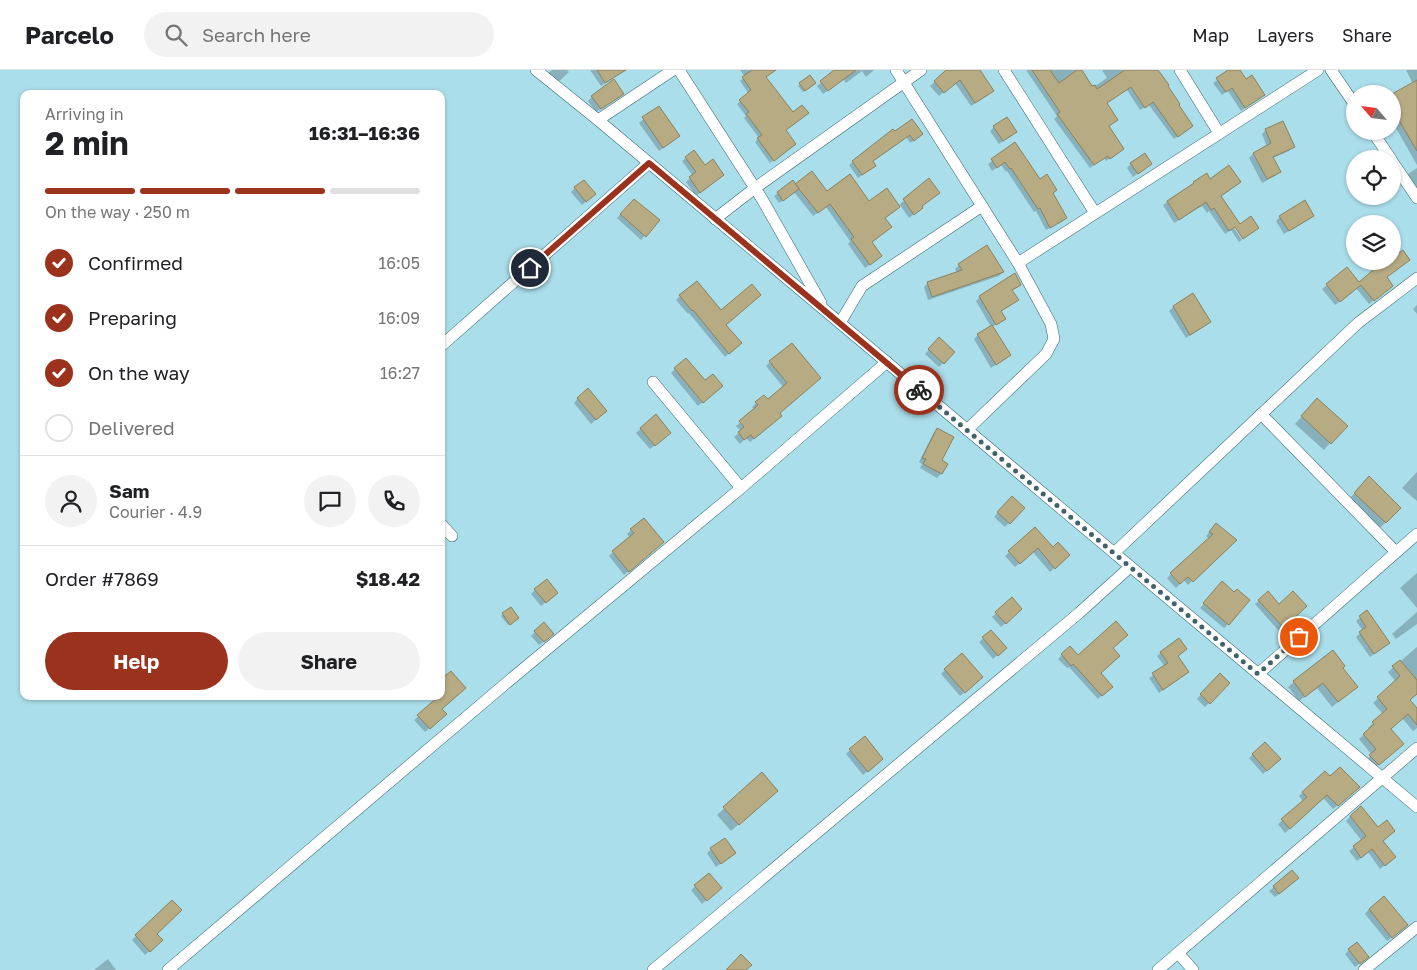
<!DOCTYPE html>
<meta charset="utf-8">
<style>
body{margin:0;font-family:"Golos Text",sans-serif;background:#f2f2f2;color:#202124;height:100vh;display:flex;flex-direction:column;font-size:19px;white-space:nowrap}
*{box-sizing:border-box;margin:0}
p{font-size:16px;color:#757577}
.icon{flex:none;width:28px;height:28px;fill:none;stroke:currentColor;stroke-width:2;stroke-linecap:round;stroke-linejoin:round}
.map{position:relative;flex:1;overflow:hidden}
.side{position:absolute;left:20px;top:20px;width:425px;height:610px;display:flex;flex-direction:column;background:#fff;border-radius:10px;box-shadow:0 1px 4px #0004}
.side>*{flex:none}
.needle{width:32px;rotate:298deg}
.fabs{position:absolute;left:1346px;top:15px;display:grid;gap:10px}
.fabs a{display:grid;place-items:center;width:55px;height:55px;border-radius:50%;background:#fff;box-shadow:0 1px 4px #0004;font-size:25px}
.pin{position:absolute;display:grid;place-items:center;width:42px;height:42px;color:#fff;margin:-21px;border:2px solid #fff;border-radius:50%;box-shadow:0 1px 5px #0007}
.courier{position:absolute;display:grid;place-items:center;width:50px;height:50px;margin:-25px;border:4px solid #9b321d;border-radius:50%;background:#fff;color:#222;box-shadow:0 1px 6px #0007}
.head em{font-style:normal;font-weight:700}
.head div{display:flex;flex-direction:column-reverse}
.head{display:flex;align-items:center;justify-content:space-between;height:85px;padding:0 25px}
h1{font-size:32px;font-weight:700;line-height:38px}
.bar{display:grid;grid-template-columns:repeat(4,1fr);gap:8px 5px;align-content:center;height:60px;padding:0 25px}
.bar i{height:6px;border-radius:4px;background:#e0e0e0}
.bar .active{background:#9b321d}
.bar p{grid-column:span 4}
.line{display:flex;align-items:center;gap:12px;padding:0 25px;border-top:1px solid #e0e0e0}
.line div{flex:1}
.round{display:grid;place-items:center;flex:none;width:52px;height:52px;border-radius:26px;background:#f2f2f2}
ol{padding:0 25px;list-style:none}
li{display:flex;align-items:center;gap:15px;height:55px}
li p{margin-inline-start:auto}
li .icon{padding:5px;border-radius:50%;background:#9b321d;color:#fff;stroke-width:4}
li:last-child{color:#757577}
li i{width:28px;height:28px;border:2px solid #e0e0e0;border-radius:50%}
.button{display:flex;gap:10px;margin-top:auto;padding:10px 25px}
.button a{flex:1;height:58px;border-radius:30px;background:#9b321d;color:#fff;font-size:20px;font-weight:700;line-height:58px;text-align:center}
.button a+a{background:#f2f2f2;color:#202124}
header{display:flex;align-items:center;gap:30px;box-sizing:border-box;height:70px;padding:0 25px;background:#fff;border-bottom:1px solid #e0e0e0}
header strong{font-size:24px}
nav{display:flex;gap:28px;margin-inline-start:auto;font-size:18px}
.search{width:350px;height:45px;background:#f2f2f2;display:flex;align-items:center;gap:12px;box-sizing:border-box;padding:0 18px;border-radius:28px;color:#757577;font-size:19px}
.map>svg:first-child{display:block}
.shadow{fill:#0003}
.building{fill:#b7ab83;stroke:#8d815b}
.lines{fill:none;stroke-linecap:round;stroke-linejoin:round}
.minor-casing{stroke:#356671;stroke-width:12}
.minor{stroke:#fff;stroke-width:11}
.done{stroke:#426269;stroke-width:5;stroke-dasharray:0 9}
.route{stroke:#9b321d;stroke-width:6}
</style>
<header>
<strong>Parcelo</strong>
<div class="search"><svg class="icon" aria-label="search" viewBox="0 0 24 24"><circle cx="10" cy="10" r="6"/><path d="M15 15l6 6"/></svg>Search here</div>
<nav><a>Map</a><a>Layers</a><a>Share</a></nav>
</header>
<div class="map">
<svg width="1417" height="900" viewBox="0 0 1417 900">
<rect width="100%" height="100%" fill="#aadeea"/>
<g class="shadow">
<path d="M552,0h15l2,2 -13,12 -10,-9z"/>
<path d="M590,0h28l2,3 -19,13z"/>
<path d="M740,0h35l-10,7 26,70 -21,16 -15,-21 4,-4 -15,-20 2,-2 -9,-12 12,-10 -9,-13 5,-4z"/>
<path d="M836,0h38l-8,7 -4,-6 -16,12 -3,-4 -20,15 -6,-8z"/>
<path d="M952,0h21l15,25 -17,11 -16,-23 -16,13 -9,-10 17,-15z"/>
<path d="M1026,0h54l12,18 15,-10 -5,-8h48l38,60 -14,9 -25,-34 -9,5 -13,-20 -21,14 2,23 11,25 -13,9 -2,-3 -14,10 -36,-49 3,-3z"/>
<path d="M1231,0h8l7,10 18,15 -23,16 -13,-20 -6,4 -9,-12z"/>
<path d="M1406,0h11v95l-25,-44v-26l21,-11z"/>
<path d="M809,6l4,9 -10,7 -5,-6z"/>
<path d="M592,27l26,1 -22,14 -8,-11z"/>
<path d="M658,37l16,33 -15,11 -20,-28z"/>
<path d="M912,51l6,17 -8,5 -4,-6 -34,25 3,4 -17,12 -9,-13 44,-34 2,2z"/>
<path d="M994,57l17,9 -12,8 -9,-13z"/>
<path d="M1266,60l27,17 -4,4 -16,7 7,13 -5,5 -13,7 -13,-25 4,-4 14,-7 -5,-13z"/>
<path d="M1014,74l26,36 12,13 13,25 -3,4 -16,8 -10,-19 -2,1 -27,-41 -1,1 -5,-7 -9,6 -4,-7z"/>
<path d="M686,88l18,9 15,11 -23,18 -10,-14 7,-6 -11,-15z"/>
<path d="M1131,94h19l-17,13 -6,-9z"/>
<path d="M1417,98v26l-12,-18z"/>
<path d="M1210,110l30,2 -20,15 19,29 19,2 -14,10 -8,-11h-3l9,13 -3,2 -8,-12 -6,4 -16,-23 -2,2 -5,-7 -28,17 -11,-18 31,-22z"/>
<path d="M795,116l73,16 30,4 15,-13 9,15 -13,10 -9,-13 -16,13 7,9 -20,16 6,17 -12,8 -17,-24 2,-3 -24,-34 -13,9 -19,-24 -15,11 -5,-7 4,-3z"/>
<path d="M575,118l15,10 -8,7 -11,-13z"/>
<path d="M634,131l24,19 -17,20 -24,-22z"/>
<path d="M1313,145l-5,5 -24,14 -8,-13 4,-4z"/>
<path d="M959,195l44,7 -4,4 -71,24 -4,-13 4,-4 29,-10 -2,-4z"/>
<path d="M1347,199l11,15 28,-6 1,12 -18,14 -13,-16 -21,17 -13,-16z"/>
<path d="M1020,215l-8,6 5,9 -17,12 4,7 -12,8 17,28 -18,13 -17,-29 4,-4 13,-8 -15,-26 4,-4z"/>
<path d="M680,226l45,29 11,22 -11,10 -36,-44 -1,1 -12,-14z"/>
<path d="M1417,235v9l-4,-5z"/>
<path d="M1173,237l36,15 -4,4 -19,12 -17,-27z"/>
<path d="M939,269l14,13 -14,15 -14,-13z"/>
<path d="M770,292l49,16 -41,35 -2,7 -26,22 -4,-4 -6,6 -6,-7 7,-6 -5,-5 19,-16 -3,-3 4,-4 12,-2 16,-13 -18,-22z"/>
<path d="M675,299l30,13 12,8 -19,16 -27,-33z"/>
<path d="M578,328l23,17 -10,9 -17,-21z"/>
<path d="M1311,336l19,37 -6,7 -29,-26z"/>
<path d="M656,346l9,21 -15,12 -14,-16z"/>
<path d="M937,359l4,32 5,3 -5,10 -4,4 -17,-10 2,-4 -3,-2 14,-28z"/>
<path d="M1417,402v29l-15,-13z"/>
<path d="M1369,408l31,30 -21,21 -31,-29z"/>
<path d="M1012,427l11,11 -18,19 -11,-10z"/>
<path d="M1035,459l17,20 16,6 -18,17 -17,-20 -18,15 -10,-11z"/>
<path d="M1212,459l23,11 -47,45 -4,-5 -8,8 -9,-10 42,-39 -3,-3z"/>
<path d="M631,460l27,16 -34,29 -15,-19 21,-18 -3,-4z"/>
<path d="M1417,503v35l-17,-20z"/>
<path d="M1218,517l10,37 -4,4 -24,-20z"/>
<path d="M535,520l17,7 -11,9 -10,-12z"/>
<path d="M1268,523l11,13h27l-27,25 -24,-27z"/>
<path d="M1011,529l10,10 -20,18 -9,-10z"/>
<path d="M511,539l5,11 -8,5 -7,-9z"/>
<path d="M1367,542l18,34 -15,11 -14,-20 7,-6 -7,-10z"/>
<path d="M1417,542v12l-21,15 -4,-5z"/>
<path d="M535,562l13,6 -9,7 -8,-9z"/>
<path d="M991,562l14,16 -12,11 -14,-17z"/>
<path d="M1070,577l8,10 33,-9 -12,25 12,14 -13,12 -29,-32 -2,1 -9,-9z"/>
<path d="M1417,577v46l-8,7 8,10v18l-4,3 -11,-13 -12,11 8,19 -25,21 -8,-8 7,-6 -13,-16 10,-9 -1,-2 15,-14 -10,-11 23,-21 -8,-10z"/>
<path d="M1161,583l23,22 -25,18 -10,-15 16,-11 -8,-11z"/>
<path d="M1342,598l14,19 -24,20 -15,-19 -18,13 -11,-14 6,-5z"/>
<path d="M945,600l33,11 -18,15 -19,-22z"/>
<path d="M451,602l-10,37v9l-16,14 -11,-12 27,-24z"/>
<path d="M1220,604l8,9 -23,24 -8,-8z"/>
<path d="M1265,674l10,19 -12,11 -14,-16z"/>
<path d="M850,680l27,13 -14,12 -17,-21z"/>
<path d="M762,704l8,23 -39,34 -14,-16z"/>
<path d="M1330,708l24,13 -21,18 -10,-11 -38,35 -7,-9 25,-23 -4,-5 4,-4z"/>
<path d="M1351,746l31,25 8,20 -10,8 -12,-17 -11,9 -8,-10 13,-10 -16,-20z"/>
<path d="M711,779l19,8 -14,10 -9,-14z"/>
<path d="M709,805l7,17 -14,12 -11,-14z"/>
<path d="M1293,813l-18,14 -6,-6 5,-4z"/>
<path d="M172,832l-17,32 6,6 -16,15 -13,-15z"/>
<path d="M1369,839l33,20 -15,12 -22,-27z"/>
<path d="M1349,880l14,11 -8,6 -10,-13z"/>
<path d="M108,889l8,11h-22z"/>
</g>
<g class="building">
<path d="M597,0h29l-21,13z"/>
<path d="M752,0h24l-10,7 27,35 9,-7 7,8 -23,17 10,14 -22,17 -17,-23 5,-3 -16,-21 3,-2 -10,-12 12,-10 -9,-13z"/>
<path d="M834,0h22l-28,21 -8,-10z"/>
<path d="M946,0h34l14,21 -19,12 -15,-23 -16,13 -10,-12z"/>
<path d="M1032,0h18l9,13 18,-13h5l10,16 3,-1 2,4 28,-19h33l11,15 -1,1 12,18 -1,1 14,21 -15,11 -25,-35 -8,6 -14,-21 -24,16 11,17 -9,6 15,23 -14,10 -2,-3 -14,9 -37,-51 3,-2z"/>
<path d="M1228,0h12l6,9 6,-4 13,20 -20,13 -13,-20 -6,4 -10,-14z"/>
<path d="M810,5l6,8 -11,8 -6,-8z"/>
<path d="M614,9l10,15 -23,15 -10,-13z"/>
<path d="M1417,10v71l-21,-36 -4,2v-23z"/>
<path d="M659,36l21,30 -17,12 -21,-31z"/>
<path d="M1007,47l10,15 -14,9 -10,-15z"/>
<path d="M912,49l11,15 -9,7 -4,-6 -37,26 3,5 -14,9 -10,-14 41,-32 2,2z"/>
<path d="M1283,51l12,26 -22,10 8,15 -14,7 -14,-26 18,-10 -6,-14z"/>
<path d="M1015,72l25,37 7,-5 10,16 -4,3 14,25 -17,10 -10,-20 -2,1 -27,-41 -1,1 -5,-7 -8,6 -6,-9z"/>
<path d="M694,80l11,15 8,-6 11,16 -24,18 -11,-16 7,-5 -11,-15z"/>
<path d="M1145,83l7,11 -14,10 -8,-11z"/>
<path d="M1229,95l12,17 -20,14 19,28 11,-8 8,12 -16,11 -8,-12 -6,4 -15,-23 -3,2 -5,-8 -27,18 -12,-19 27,-18 -1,-1 14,-9 3,6z"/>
<path d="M812,101l15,20 23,-17 19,27 18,-13 13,19 -15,11 7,9 -20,15 10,14 -12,9 -19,-26 3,-2 -24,-33 -12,9 -23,-29z"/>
<path d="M929,108l11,15 -18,13 1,2 -9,7 -11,-16z"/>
<path d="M584,110l12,14 -10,8 -12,-15z"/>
<path d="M793,110l6,9 -16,12 -6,-9z"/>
<path d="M634,129l26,21 -14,17 -26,-23z"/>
<path d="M1305,130l9,16 -25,15 -10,-15z"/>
<path d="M987,175l17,27 -72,25 -5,-15 35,-12 -4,-6z"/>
<path d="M1403,180l7,10 -23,17 6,9 -19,15 -13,-16 -21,17 -14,-18 21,-17 12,15 19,-16 2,2 9,-7h3v-3z"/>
<path d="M1015,203l6,12 -9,5 7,10 -18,11 5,8 -10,6 -17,-29z"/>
<path d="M697,211l24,29 31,-26 9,11 -35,30 16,18 -13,11 -36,-44 -1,1 -13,-16z"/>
<path d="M1193,223l18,29 -21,13 -17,-29z"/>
<path d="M992,255l19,30 -15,10 -19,-31z"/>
<path d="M939,267l16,15 -11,12 -16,-15z"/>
<path d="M792,273l29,35 -41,35 2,3 -28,23 -3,-4 -7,5 -6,-8 6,-5 -5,-6 19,-16 -3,-3 9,-7 4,4 19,-16 -18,-22z"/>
<path d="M686,288l19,22 8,-6 10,12 -20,17 -29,-35z"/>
<path d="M588,318l19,23 -11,9 -19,-22z"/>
<path d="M1317,328l31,28 -17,18 -30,-28z"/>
<path d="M656,344l15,19 -16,13 -15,-18z"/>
<path d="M937,358l17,9 -12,23 6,4 -6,10 -19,-10 3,-5 -4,-1z"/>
<path d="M1369,406l32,32 -15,15 -32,-30z"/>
<path d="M1012,426l13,12 -15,16 -13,-12z"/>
<path d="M644,448l20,24 -35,30 -17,-21 22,-18 -4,-4z"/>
<path d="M1216,453l21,17 -44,42 -5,-5 -8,7 -10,-11 43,-39 -4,-2z"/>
<path d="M1035,457l18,20 5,-5 12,13 -15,14 -17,-21 -18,16 -12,-13z"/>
<path d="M547,509l11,14 -12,10 -12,-14z"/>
<path d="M1222,511l12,11 3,-3 13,11 -21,25 -26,-22z"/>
<path d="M1268,521l11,13 14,-13 14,15 -23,22 -26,-28z"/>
<path d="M1012,527l10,12 -16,15 -11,-12z"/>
<path d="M511,537l8,11 -9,7 -8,-12z"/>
<path d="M1367,540l23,33 -16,11 -15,-22 7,-5 -7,-11z"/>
<path d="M1116,551l12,14 -15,13 7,8 -19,17 12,14 -11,9 -29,-32 -2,2 -10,-12 9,-8 8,9z"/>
<path d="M544,552l10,12 -10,8 -10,-11z"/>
<path d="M991,560l16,18 -9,8 -16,-19z"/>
<path d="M1179,568l8,11 -9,7 11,16 -26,18 -11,-17 16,-10 -8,-11z"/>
<path d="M1333,580l12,16 -2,2 15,19 -20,15 -15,-19 -18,14 -12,-16z"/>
<path d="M962,583l21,24 -18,16 -21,-24z"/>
<path d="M1400,590l17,20v14l-7,6 7,8v17l-9,-11 -17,15 13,15 -25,21 -10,-10 7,-6 -13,-15 11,-10 -2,-2 15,-13 -10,-12 23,-21 -8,-10z"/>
<path d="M451,601l15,17 -24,21 5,5 -17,15 -13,-14 22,-19h2v-17z"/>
<path d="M1220,603l10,10 -20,21 -10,-10z"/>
<path d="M865,666l18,23 -15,13 -19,-23z"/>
<path d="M1265,672l16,17 -14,12 -15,-17z"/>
<path d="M1340,697l20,20 -22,19 -11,-11 -37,34 -9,-10 26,-22 -5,-5 23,-21 5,5z"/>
<path d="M762,702l16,19 -39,34 -16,-18z"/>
<path d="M1361,736l17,21 9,-7 8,11 -12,10 13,16 -11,9 -13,-17 -11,9 -8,-12 13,-10 -16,-20z"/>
<path d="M725,768l11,15 -15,11 -11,-16z"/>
<path d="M1292,800l7,8 -20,16 -6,-8z"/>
<path d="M709,803l13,15 -15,13 -13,-16z"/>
<path d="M1384,826l24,29 -16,13 -23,-29z"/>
<path d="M172,830l10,10 -25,24 6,6 -13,12 -15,-17z"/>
<path d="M1357,872l12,15 -9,7 -12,-15z"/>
<path d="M741,884l11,11 -6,5h-20z"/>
</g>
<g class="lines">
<defs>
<g id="minor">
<path d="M536,0l62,50 819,687"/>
<path d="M679,0l83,129 59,104"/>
<path d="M896,0l122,193 33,61 3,15 -8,15 -79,76"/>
<path d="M1004,0l91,143"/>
<path d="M1180,0l39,63"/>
<path d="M1331,0l24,35"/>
<path d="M598,50l75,-50"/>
<path d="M1372,61l19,28"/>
<path d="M1392,91l25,37"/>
<path d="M715,149l40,-31 166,-118"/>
<path d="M1018,193l300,-193"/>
<path d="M840,253l22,-37 120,-80"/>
<path d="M441,276l208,-183"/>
<path d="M653,312l88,106"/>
<path d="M1261,344l135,138"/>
<path d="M441,454l11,12"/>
<path d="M1114,483l244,-230 59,-45"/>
<path d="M1258,604l159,-140"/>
<path d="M1178,883l15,17"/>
<path d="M168,900l336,-285 237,-197 146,-126"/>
<path d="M653,900l426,-357 51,-46"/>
<path d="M1158,900l259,-222"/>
<path d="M1364,900l53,-43"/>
</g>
</defs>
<use href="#minor" class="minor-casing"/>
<use href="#minor" class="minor"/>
</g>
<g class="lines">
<path class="done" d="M919,320l339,284 41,-37"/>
<path class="route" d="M530,198l119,-105 270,227"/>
</g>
</svg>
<div class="fabs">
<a><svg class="needle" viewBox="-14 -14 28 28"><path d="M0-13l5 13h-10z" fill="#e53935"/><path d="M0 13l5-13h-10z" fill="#757577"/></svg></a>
<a><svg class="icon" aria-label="locate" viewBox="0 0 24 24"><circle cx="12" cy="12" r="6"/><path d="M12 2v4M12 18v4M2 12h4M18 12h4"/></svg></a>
<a><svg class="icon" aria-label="layers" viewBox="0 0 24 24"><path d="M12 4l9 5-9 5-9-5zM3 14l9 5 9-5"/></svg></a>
</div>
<div class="pin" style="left:1299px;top:567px;background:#ea580c"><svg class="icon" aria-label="bag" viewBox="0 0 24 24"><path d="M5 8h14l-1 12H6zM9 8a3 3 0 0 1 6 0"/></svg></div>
<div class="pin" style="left:530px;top:198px;background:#1f2937"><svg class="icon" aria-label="home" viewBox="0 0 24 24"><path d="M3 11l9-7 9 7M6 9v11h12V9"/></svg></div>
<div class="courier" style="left:919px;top:320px"><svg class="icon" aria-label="bike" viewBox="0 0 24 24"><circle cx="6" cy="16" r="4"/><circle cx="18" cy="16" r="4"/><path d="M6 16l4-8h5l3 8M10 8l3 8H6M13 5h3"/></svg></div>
<section class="side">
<div class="head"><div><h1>2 min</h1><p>Arriving in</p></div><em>16:31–16:36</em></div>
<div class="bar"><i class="active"></i><i class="active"></i><i class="active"></i><i></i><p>On the way · 250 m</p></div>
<ol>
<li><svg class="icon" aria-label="check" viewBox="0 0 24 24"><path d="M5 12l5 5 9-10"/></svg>Confirmed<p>16:05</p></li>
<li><svg class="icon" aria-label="check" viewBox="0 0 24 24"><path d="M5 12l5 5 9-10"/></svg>Preparing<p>16:09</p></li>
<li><svg class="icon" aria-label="check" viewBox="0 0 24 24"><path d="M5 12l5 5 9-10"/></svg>On the way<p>16:27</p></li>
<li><i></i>Delivered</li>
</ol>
<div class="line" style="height:90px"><a class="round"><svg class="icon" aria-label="person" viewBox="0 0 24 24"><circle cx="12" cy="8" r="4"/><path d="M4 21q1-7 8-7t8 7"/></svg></a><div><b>Sam</b><p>Courier · 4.9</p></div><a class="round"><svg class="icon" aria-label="chat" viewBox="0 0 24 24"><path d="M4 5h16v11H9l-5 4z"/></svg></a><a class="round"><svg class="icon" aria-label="phone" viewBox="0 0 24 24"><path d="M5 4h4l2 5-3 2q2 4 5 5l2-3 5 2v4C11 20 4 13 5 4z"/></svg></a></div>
<div class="line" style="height:65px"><div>Order #7869</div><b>$18.42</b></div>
<div class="button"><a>Help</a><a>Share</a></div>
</section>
</div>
